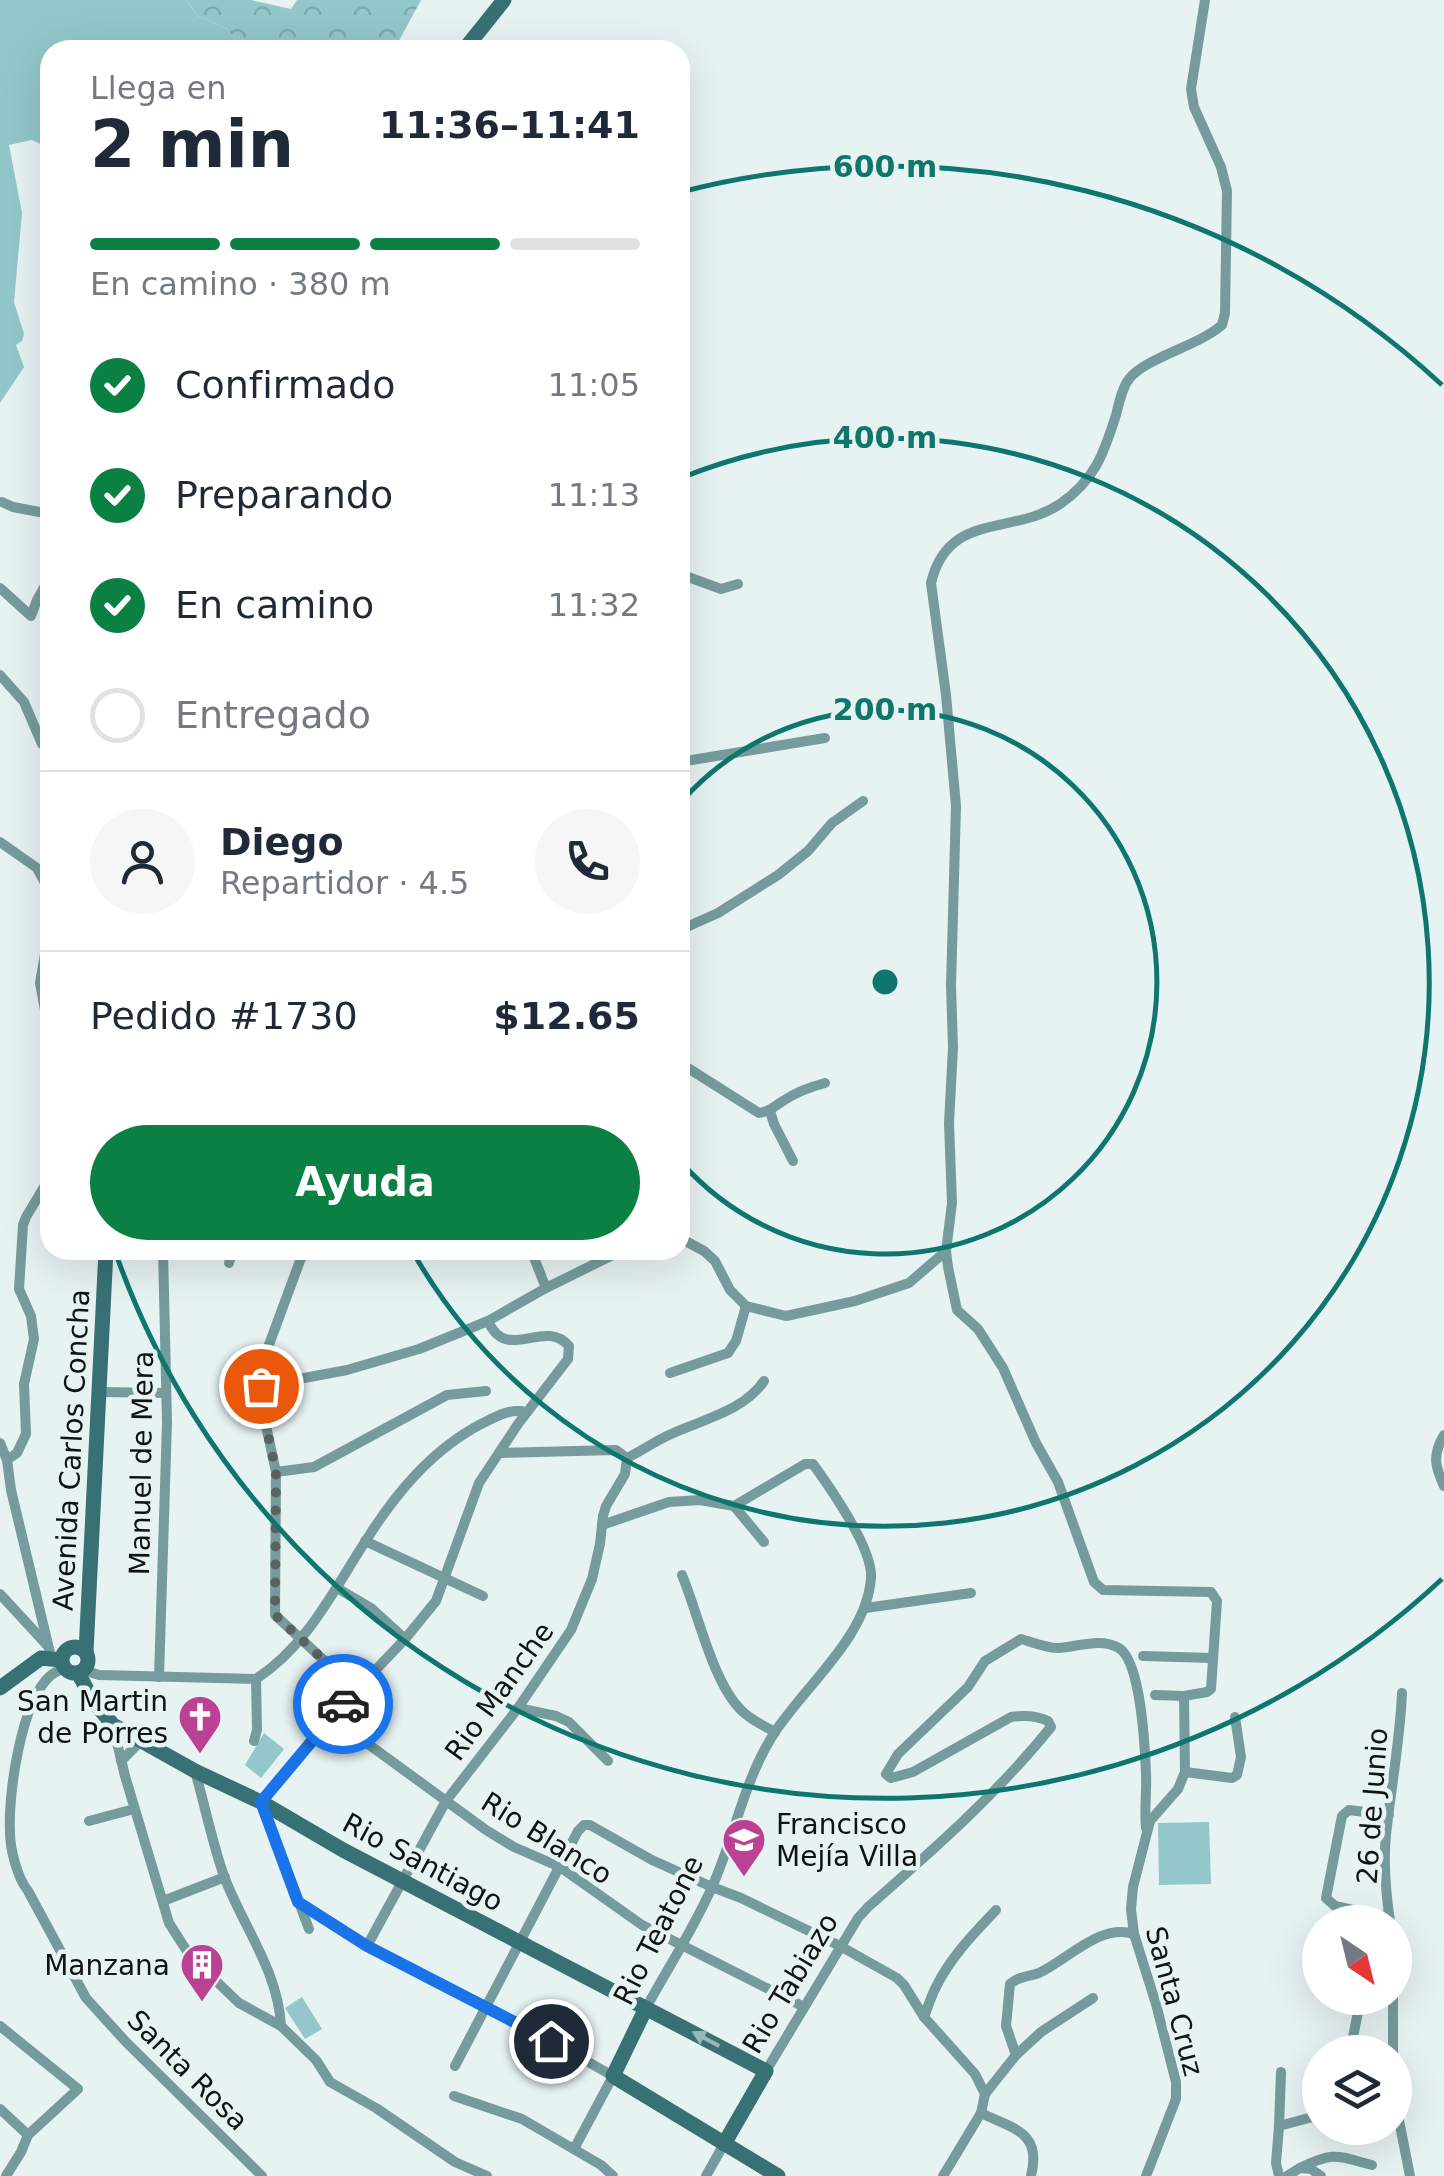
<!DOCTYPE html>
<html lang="es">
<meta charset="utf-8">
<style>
body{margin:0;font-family:"DejaVu Sans",sans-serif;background:#f6f6f7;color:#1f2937;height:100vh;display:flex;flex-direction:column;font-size:38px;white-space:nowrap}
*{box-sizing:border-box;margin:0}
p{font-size:32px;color:#747a83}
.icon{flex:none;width:55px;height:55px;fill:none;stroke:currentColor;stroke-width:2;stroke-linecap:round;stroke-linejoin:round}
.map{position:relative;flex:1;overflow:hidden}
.details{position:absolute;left:40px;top:40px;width:650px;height:1220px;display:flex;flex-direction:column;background:#fff;border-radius:30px;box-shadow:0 10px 40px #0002}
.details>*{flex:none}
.needle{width:65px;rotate:145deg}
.tools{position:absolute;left:1302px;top:1905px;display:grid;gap:20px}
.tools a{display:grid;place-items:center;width:110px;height:110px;border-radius:50%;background:#fff;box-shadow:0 10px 40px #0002;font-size:50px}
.pin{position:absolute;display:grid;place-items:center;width:85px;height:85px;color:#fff;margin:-42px;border:5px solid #fff;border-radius:50%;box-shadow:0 2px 10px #0007}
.courier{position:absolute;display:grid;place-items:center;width:100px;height:100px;margin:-50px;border:8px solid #1a73e8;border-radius:50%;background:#fff;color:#222;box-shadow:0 2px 12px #0007}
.overview em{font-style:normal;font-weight:800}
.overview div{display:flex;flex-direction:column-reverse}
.overview{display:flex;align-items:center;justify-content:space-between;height:170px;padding:0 50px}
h1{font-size:65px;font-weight:800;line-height:75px}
.bar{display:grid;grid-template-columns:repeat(4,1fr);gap:15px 10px;align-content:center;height:120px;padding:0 50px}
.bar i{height:12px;border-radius:8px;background:#e0e1e3}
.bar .current{background:#0b8043}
.bar p{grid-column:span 4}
.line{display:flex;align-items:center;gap:25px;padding:0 50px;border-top:2px solid #e0e1e3}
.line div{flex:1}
.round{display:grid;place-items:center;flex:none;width:105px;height:105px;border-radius:52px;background:#f6f6f7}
ol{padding:0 50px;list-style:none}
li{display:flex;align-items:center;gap:30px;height:110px}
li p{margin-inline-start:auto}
li .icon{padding:10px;border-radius:50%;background:#0b8043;color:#fff;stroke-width:4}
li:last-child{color:#747a83}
li i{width:55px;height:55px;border:5px solid #e0e1e3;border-radius:50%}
.cta{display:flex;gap:20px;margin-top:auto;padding:20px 50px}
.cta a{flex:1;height:115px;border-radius:60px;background:#0b8043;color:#fff;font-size:40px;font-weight:800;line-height:115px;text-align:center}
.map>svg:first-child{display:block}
.grass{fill:#93c7ca}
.forest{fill:url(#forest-crowns)}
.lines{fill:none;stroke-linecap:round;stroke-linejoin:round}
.street{stroke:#769b9c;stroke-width:10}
.secondary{stroke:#387174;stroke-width:15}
.oneway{fill:#98b8ba}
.done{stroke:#5b6161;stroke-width:10;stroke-dasharray:0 18}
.route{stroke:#1a73e8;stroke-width:12}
.ring{fill:none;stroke:#0f766e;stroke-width:5}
.labels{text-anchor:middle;stroke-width:9;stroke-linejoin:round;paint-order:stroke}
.street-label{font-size:28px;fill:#0f1313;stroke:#e7f2f3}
.poi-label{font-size:28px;fill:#0f1313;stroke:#e7f2f3;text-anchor:end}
.centre{fill:#0f766e;stroke:#e7f2f3;stroke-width:5}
.ring-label{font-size:30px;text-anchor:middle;font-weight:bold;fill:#0f766e;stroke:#e7f2f3;stroke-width:9;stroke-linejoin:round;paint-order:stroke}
</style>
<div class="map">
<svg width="1444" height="2176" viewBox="0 0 1444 2176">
<defs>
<pattern id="forest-crowns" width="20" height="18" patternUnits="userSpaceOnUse" patternTransform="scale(2.5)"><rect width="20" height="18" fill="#93c7ca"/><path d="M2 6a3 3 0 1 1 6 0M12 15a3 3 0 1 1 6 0" fill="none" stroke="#7eaaad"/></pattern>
</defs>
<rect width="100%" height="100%" fill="#e7f2f3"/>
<g class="grass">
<path d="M0,0h186l12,16 28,12 19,22h-195v99l-18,-9 -23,5 13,68 -8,89 10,32 -2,7 -6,4 8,22 -24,36z"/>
<path d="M264,1733l20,16 -23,29 -16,-13z"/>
<path d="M1209,1822l2,62 -52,1 -1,-62z"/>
<path d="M302,1997l20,32 -17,10 -20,-31z"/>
</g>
<path class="forest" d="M186,0h65l40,9 6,-9h124l-27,50h-149l-19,-22 -28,-12z"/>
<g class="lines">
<g class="street">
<path d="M2,502l11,5 37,7"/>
<path d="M680,574l41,15 17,-5"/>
<path d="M0,588l31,28 6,-16 13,-23"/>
<path d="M0,675l24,27 18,42 8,2"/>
<path d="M680,762l145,-24"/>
<path d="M0,842l37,26 13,24"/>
<path d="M50,925l-10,58 10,54"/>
<path d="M680,930l38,-17 60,-38 30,-24 24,-28 31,-22"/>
<path d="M50,1061l-3,59 3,36"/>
<path d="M680,1063l79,50c12,-2 14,-6 24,-12 13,-9 27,-14 42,-18"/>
<path d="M770,1111l4,13 19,37"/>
<path d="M680,1238l24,13 11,10 15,29 16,16 40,10 69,-15 54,-18 37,-32"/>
<path d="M304,1250l-44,119 2,38 14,65 -1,143 81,75"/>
<path d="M531,1250l15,38"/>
<path d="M229,1263l4,-13"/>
<path d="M670,1373l58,-20 8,-12 10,-35"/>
<path d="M261,1386l86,-16 72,-21 69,-28 58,-33 77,-38"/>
<path d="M100,1392l66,1"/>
<path d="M1444,1435c-12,20 -9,32 0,51"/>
<path d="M0,1443l7,17 4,30 40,167"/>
<path d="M627,1458c14,-7 27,-16 42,-23 31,-15 74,-23 95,-54"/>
<path d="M7,1460l10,-7 9,-19 -2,-50 10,-45 -3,-23 -12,-27 4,-64 3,-8 24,-40"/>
<path d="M276,1472l38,-5 133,-72 39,-4"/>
<path d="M734,1506l30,36"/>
<path d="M602,1525l67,-23 31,-2 34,6 71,-42h8c18,25 60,85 58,114 -4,58 -65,107 -96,154 -31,47 -40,104 -63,155 -18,41 -44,81 -66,121"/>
<path d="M365,1541l118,55"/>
<path d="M682,1575c16,38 31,109 60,136 9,9 22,15 33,21"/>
<path d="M337,1588l34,20 34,31"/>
<path d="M0,1594l47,51"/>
<path d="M866,1608l105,-15"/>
<path d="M1143,1656l69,2"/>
<path d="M64,1668c-3,1 -12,6 -14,8 -29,26 -42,118 -40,156 0,17 7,45 18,59l58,107 40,44 136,134"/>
<path d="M83,1670l16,5 157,4c51,-33 77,-88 109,-137 30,-48 67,-93 118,-119 14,-7 28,-15 43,-11"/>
<path d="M159,1677l8,-255 -4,-172"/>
<path d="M1155,1695l29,1"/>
<path d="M518,1708l38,8 13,6 39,39"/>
<path d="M331,1717l155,113 28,17 46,20 82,58 162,82"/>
<path d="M113,1726l12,50 44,147 21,33 49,47 42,23 35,34 14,22 46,26 79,54 32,14"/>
<path d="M254,1741l3,-11 -1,-51"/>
<path d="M121,1761l20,-20"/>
<path d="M195,1771c10,35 17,71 29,105 19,51 54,94 57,150"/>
<path d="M1185,1772l47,6 5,-3 4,-18 -6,-40"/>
<path d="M1389,1815l-40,-5 -7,6 -16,82 9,8 54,12"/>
<path d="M89,1821l45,-12"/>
<path d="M163,1901l62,-24"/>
<path d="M299,1903l68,43 184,95 62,35 -39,73"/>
<path d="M1390,1922c-4,-28 -7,-58 -4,-87 5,-48 14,-94 16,-142"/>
<path d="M309,1929l-48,-127 70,-85 74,-78 31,-38 43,-118 39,-59 50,-65 1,-13c-25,-29 -62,18 -81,-25"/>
<path d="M367,1946l79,-145 72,-93 53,-78 21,-51 8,-35 3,-28 3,-10 19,-32 2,-16 -11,-8 -117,3"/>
<path d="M924,2017c4,-10 7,-21 12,-30 14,-29 38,-54 60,-77"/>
<path d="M0,2026l78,63 -50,46 -7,17 -15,24"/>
<path d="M1350,2052l8,-40"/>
<path d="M1393,2052v-54"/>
<path d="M1016,2055l-10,-29 4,-42c9,-8 18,-7 29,-11 29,-13 60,-50 95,-39"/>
<path d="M455,2066l123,-235 6,-6h6l62,35 60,27 29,11 99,48 57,32 7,7 20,32 51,57 10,20 -4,19 -38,63"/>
<path d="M766,2071l92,-153 10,-11c64,-56 129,-113 183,-180l-3,-6c-12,-6 -24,-6 -37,-4l-98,55 -22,6 -5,-4 12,-20 70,-67 17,-26 36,-22c11,3 25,9 37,9 20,-1 42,-11 61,0 22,14 26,100 27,126 1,18 -2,35 0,54"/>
<path d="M985,2094l31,-39 25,-23 52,-34"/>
<path d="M454,2096l68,23 79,46 12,11"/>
<path d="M1395,2100l15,76"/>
<path d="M0,2109l28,26"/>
<path d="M981,2113c33,16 61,19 50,63"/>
<path d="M1279,2126l2,-54"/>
<path d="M1300,2168c35,-17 37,-12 72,-3"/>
<path d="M706,2176l18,-32"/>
<path d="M1146,2176l30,-77v-17l-20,-78 -22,-70 -3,-25 2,-22 17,-66 28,-32 7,-17 -1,-76 23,-4 4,-3 6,-88 -6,-9 -108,-2 -9,-8 -36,-100 -22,-39 -33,-75 -25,-39 -21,-19 -9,-43 -2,-16 6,-48 -3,-80 4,-76 -2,-61 5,-180 -10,-111 -15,-112c17,-72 81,-47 129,-79 35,-24 44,-51 56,-89 3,-12 6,-27 13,-36 16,-21 69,-33 93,-54l3,-12 2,-122 -6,-24 -27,-60 -3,-18 14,-89"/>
<path d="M1279,2176l-3,-13 3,-37 41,-11"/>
<path d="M1287,2176l13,-8 11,1 10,7"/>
</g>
<g class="secondary">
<path d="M464,50l40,-50"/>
<circle cx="75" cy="1660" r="13"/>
<path d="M86,1652l20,-402"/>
<path d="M78,1673l16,29 19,23 82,46 66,31 82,48 423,221 -42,73"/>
<path d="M0,1688l41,-30 20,2"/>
<path d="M646,2008l-33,68 165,100"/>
</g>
</g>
<defs><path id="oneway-solid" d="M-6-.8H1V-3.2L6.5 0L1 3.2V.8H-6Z" transform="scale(2.5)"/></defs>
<use class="oneway" href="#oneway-solid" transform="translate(706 2039) rotate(-152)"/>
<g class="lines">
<path class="done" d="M261,1386l1,21 14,65 -1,143 81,75 -13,14"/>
<path class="route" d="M343,1704l-82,98 37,100 69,44 184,95"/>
</g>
<g class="ring">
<path d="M681 802A272 272 0 1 1 681 1162"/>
<path d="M681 478A544 544 0 1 1 414 1254"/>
<path d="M1442 1579A816 816 0 0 1 116 1254M681 192A816 816 0 0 1 1442 385"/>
</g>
<defs>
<symbol id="church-pin" viewBox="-11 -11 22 30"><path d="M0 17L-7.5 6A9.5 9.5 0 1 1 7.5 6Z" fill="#bb4193" stroke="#e7f2f3"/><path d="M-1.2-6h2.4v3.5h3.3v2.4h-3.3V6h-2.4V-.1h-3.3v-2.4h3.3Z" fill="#fff"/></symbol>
<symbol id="school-pin" viewBox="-11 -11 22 30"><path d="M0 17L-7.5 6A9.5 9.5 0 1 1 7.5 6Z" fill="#bb4193" stroke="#e7f2f3"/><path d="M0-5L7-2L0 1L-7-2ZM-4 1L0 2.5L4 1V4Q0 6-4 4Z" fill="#fff"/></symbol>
<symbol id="building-pin" viewBox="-11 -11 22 30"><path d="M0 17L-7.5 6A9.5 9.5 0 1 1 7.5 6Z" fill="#bb4193" stroke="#e7f2f3"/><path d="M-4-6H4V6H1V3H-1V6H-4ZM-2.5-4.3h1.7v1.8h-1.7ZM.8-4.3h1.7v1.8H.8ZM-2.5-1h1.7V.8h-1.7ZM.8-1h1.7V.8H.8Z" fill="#fff"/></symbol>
</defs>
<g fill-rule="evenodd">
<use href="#church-pin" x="175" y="1692" width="50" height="68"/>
<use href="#school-pin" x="719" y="1815" width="50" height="68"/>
<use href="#building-pin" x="177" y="1940" width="50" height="68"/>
</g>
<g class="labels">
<g class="street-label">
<text transform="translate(71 1450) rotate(-87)" y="10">Avenida Carlos Concha</text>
<text transform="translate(141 1463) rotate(-89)" y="10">Manuel de Mera</text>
<text transform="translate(499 1691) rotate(-54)" y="10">Rio Manche</text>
<text transform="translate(1372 1806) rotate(-86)" y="10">26 de Junio</text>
<text transform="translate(547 1838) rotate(32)" y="10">Rio Blanco</text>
<text transform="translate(423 1862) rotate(28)" y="10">Rio Santiago</text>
<text transform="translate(658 1930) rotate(-63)" y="10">Rio Teatone</text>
<text transform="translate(790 1983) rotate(-59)" y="10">Rio Tabiazo</text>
<text transform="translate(1175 2001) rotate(75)" y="10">Santa Cruz</text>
<text transform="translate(188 2070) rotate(45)" y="10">Santa Rosa</text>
</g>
<g class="poi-label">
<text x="168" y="1711">San Martin<tspan x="168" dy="32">de Porres</tspan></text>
<text x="776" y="1834" text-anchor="start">Francisco<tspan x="776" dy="32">Mejía Villa</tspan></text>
<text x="170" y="1975">Manzana</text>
</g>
</g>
<circle cx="885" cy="982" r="15" class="centre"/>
<g class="ring-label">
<text x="885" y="177">600 m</text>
<text x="885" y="448">400 m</text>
<text x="885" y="720">200 m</text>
</g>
</svg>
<div class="tools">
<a><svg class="needle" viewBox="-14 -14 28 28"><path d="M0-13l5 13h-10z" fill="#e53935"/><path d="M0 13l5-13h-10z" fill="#747a83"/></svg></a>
<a><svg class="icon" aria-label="layers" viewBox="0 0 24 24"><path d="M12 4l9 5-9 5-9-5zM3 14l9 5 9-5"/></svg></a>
</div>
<div class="pin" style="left:261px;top:1386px;background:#ea580c"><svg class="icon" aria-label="bag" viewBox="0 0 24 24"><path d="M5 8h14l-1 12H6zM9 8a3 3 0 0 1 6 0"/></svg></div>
<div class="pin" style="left:551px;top:2041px;background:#1f2937"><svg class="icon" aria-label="home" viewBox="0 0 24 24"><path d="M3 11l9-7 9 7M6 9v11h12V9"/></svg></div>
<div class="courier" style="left:343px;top:1704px"><svg class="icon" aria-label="car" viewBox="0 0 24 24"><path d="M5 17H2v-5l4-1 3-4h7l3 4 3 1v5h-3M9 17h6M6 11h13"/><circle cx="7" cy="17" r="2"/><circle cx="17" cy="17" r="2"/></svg></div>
<section class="details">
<div class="overview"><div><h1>2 min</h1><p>Llega en</p></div><em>11:36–11:41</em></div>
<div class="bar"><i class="current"></i><i class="current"></i><i class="current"></i><i></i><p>En camino · 380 m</p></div>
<ol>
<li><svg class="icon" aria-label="check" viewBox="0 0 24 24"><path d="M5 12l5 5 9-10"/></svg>Confirmado<p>11:05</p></li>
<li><svg class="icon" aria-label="check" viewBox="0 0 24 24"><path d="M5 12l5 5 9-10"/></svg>Preparando<p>11:13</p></li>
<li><svg class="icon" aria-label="check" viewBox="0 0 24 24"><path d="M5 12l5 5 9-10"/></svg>En camino<p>11:32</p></li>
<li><i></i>Entregado</li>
</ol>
<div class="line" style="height:180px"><a class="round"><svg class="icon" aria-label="person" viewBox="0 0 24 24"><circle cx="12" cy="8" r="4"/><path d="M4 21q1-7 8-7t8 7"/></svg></a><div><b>Diego</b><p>Repartidor · 4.5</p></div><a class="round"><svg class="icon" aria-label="phone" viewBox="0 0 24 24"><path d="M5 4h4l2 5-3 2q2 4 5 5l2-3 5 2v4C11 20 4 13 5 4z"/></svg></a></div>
<div class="line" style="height:130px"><div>Pedido #1730</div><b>$12.65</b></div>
<div class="cta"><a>Ayuda</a></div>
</section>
</div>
